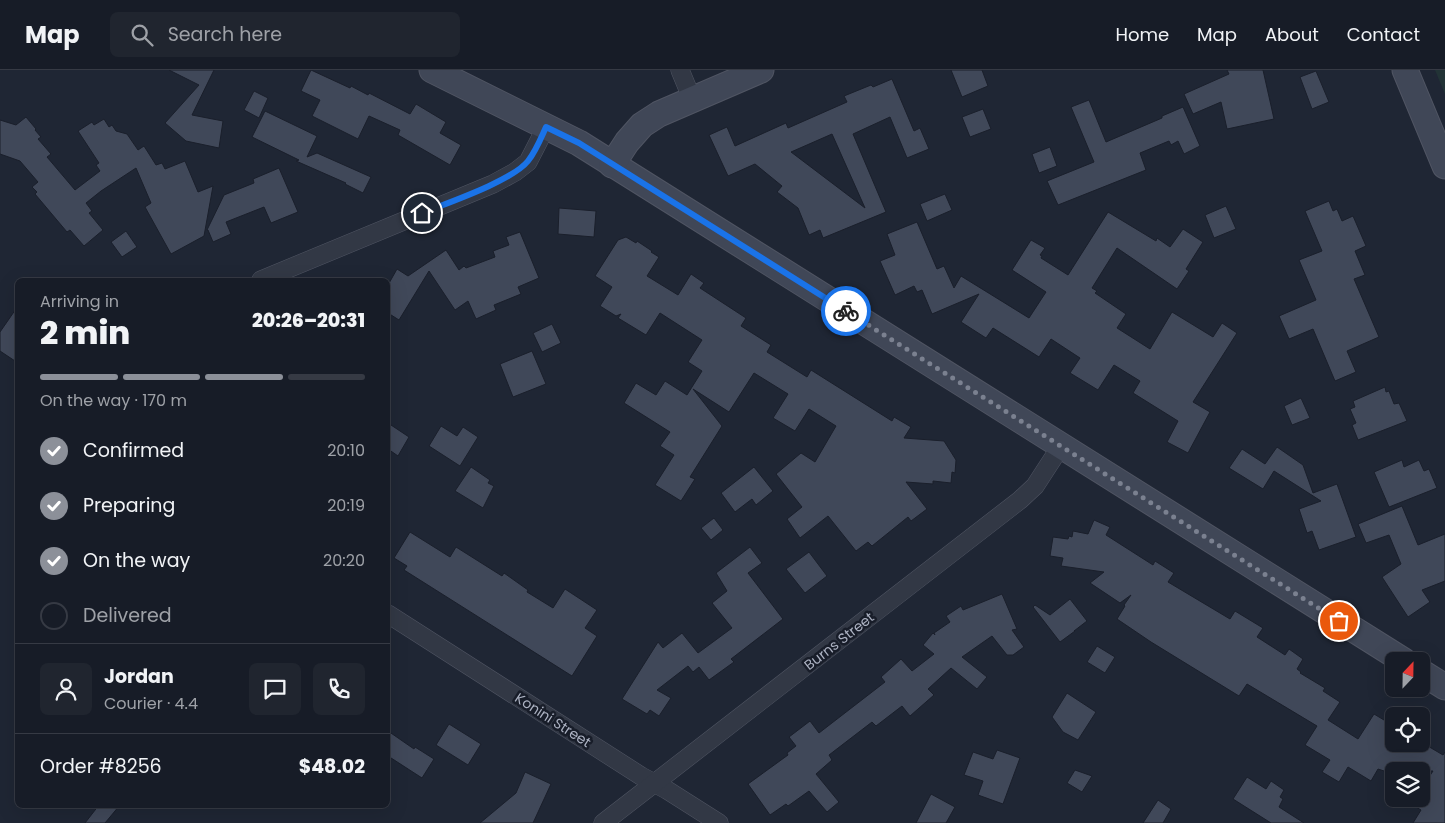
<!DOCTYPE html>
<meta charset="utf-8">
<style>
body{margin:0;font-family:Poppins,sans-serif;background:#20252f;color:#f1f3f6;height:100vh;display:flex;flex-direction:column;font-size:19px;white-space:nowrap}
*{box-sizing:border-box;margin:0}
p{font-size:16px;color:#9ea1a7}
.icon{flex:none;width:28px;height:28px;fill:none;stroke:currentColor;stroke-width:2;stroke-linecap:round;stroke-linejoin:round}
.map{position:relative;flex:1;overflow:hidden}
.sheet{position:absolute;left:15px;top:208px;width:375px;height:530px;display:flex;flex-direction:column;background:#171c27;border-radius:8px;box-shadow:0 5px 20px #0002,0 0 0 1px #363a44}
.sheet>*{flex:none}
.needle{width:32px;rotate:22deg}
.fabs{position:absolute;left:1385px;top:582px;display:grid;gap:10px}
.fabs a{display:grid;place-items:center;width:45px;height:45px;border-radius:8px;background:#171c27;box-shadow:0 5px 20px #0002,0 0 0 1px #363a44;font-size:25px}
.pin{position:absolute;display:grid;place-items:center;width:42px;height:42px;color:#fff;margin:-21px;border:2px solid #fff;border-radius:50%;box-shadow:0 1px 5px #0007}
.courier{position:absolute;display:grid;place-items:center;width:50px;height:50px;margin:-25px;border:4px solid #1a73e8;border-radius:50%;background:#fff;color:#222;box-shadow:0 1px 6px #0007}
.head em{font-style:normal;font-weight:800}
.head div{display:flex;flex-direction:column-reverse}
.head{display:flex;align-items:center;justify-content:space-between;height:85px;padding:0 25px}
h1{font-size:32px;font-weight:800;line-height:38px}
.bar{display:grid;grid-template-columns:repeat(4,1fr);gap:8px 5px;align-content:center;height:60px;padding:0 25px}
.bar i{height:6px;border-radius:4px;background:#363a44}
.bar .selected{background:#8c9099}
.bar p{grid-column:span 4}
.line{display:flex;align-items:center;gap:12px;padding:0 25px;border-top:1px solid #363a44}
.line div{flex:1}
.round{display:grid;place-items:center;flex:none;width:52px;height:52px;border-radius:8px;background:#20252f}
ol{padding:0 25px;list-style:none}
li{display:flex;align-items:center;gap:15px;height:55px}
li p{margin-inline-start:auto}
li .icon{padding:5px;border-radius:50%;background:#8c9099;color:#fff;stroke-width:4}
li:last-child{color:#9ea1a7}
li i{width:28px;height:28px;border:2px solid #363a44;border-radius:50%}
header{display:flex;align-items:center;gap:30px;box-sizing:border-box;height:70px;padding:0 25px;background:#171c27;border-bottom:1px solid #363a44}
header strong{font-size:24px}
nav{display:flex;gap:28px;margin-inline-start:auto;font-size:18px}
.search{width:350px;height:45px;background:#20252f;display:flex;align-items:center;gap:12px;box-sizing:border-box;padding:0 18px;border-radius:8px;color:#9ea1a7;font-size:19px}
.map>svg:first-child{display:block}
.green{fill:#223336}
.building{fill:#404859;stroke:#1a1f2b;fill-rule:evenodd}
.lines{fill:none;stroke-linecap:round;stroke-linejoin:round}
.street-casing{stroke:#505563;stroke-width:19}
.secondary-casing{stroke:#505563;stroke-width:27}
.street{stroke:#323845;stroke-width:18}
.secondary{stroke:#404757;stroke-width:25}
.done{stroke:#7b8190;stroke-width:5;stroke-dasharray:0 9}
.route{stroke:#1a73e8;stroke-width:6}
.labels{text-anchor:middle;stroke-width:5;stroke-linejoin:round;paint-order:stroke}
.street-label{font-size:14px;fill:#acb2c2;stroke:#181d29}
</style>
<header>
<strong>Map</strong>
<div class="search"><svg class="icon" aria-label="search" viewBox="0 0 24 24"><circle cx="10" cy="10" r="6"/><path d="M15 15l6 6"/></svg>Search here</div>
<nav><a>Home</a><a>Map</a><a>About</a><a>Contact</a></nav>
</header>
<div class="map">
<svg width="1445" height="753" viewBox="0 0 1445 753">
<rect width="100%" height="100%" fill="#1f2634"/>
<path class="green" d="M1435,0h10v24z"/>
<g class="building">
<path d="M169,0h45l-22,45 31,6 -4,27 -33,-7 -21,-18 34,-38z"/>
<path d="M311,0l39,18 1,-2 17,9 1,-2 41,21 6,-10 30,18 -6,11 21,12 -11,20 -52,-30 2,-5 -31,-14 -11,23 -46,-23 8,-16 -19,-9z"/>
<path d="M951,0h31l6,16 -26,11z"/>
<path d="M1227,0h36l11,49 -47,10 -6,-27 -28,12 -9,-20 45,-20z"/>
<path d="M1316,1l13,31 -17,7 -12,-32z"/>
<path d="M892,9l22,52 6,-3 9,21 -22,9 -17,-41 -37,17 33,78 -63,26 -3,-8 -11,5 -11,-27 -21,-16 5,-6 -27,-22 -27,12 -19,-41 18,-8 8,19 51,-23 2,5 59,-26 -3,-6 27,-11 2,2zM832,64l33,74 -74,-56z"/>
<path d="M254,21l14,7 -9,20 -15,-8z"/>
<path d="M1089,30l17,42 56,-24v-2l21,-9 17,39 -16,8 -6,-13 -7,4 -2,-4 -29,12 6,17 -88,35 -11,-24 47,-19 -23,-55z"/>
<path d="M983,39l8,20 -21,8 -8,-20z"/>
<path d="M265,41l52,25 -10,21 10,-4 54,24 -8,16 -18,-9 1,-1 -50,-22 3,-1 -47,-23z"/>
<path d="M26,47l10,12 -1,1 6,7 -3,2 13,15 -4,3 28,33 25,-19 -4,-6 3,-2 -21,-32 14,-9 2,3 10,-6 5,8 3,-2 4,6 11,3 11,16 6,-4 12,19 6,-2 3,6 20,-8 13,31 15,-6 -9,50 -33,18 -26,-47 6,-4 -15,-35 -35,23 -15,12 6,8 -3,2 14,17 -19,16 -14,-16 -3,2 -32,-38 2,-2 -5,-5 6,-5 -18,-21 -20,-7v-34l16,5z"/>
<path d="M1050,77l7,19 -18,7 -7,-19z"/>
<path d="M279,98l19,44 -27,11 -7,-16 -38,15 5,12 -18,8 -5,-12h-1l17,-35 30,-12 -1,-4z"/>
<path d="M945,124l7,16 -25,11 -7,-17z"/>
<path d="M1329,131l4,10 4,-2 5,12 11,-5 13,30 -11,5 10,24 -11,4 25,58 -32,14 9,21 -21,9 -22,-52 -24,10 -10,-23 37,-16 -17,-40 23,-9 -17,-40z"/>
<path d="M1226,136l10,23 -22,9 -9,-23z"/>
<path d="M559,138l37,3 -2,26 -36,-3z"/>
<path d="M1108,142l48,29 1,-3 13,9 13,-18 20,13 -17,27 3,2 -12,18 -60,-41 -25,40 5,3 -2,2 31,21 -9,14 33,21 22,-37 41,25 9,-14 15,10 -44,69 17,10 -22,41 -21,-11 11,-21 -45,-28 7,-12 -26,-16 -16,25 -28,-17 10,-15 -29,-19 -12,18 -46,-29 -7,10 -25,-16 18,-28 -47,20 -10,-24 -5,2 -3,-6 -19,9 -15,-34 15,-6 -8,-21 30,-12 20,47 7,-3 10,22 7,-12 68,42 17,-26 -34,-22 19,-30 14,8 -5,7 2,1 -1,2 27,17z"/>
<path d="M126,161l11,16 -15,10 -11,-15z"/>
<path d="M520,162l19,46 -21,9 3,7 -27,11 2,5 -20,9 -8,-18 -13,9 -26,-39 -30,49 -11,-7v-28l9,-16 11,7 38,-26 13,20 5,-4 2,2 29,-11 -2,-6 16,-6 -3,-8z"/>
<path d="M626,167l10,6 1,-2 15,10 -1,1 8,5 -12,19 31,19 13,-21 13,9 -4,5 46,30 -5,8 30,19 -4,7 40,25 4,-7 81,51 2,-4 17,10 -7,11 40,3 12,19 -1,13 -3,-1 -1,11 -18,-2v3l-27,-2 21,27 -16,12 -3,-4 -36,29 -4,-4 -12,9 -28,-35 -28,22 -13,-19 15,-12 -26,-33 25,-21 14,9 21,-36 -27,-17 -14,22 -22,-13 15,-24 -34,-21 -25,39 -36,-23 29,37 -32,51 5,2 -14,22 -26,-16 19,-30 -14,-9 10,-14 -46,-29 12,-20 20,12 9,-14 22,14 15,-24 -14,-9 14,-22 -42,-27 -14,22 -28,-17 3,-4 -5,2 -16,-10 12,-19 -17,-11 23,-36z"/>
<path d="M18,236v57l-18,-12v-19z"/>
<path d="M552,254l9,19 -19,9 -9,-19z"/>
<path d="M532,281l14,33 -33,13 -13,-33z"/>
<path d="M1385,317l1,5 3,-1 5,13 5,-1 8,18 -49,19 -6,-15 4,-2 -6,-14 5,-2 -2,-6z"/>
<path d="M1301,328l9,20 -18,7 -8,-19z"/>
<path d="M388,353l21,14 -11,19 -10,-7z"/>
<path d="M441,356l16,10 6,-9 15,10 -18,29 -31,-20z"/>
<path d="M1277,377l26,18 10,28 24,-9 19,53 -37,13 -7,-19 -5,2 -8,-24 22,-8 -47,-30 -11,18 -34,-21 13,-19 23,15z"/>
<path d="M1402,390l2,7 15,-7 5,11 5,-2 8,19 -48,19 -15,-35z"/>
<path d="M471,397l19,13 -2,3 6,3 -11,22 -28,-17z"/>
<path d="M754,397l19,24 -17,14 -4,-6 -17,13 -14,-19z"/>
<path d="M1402,436l16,39 27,-11v47l-23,9 8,12 -22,15 -26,-40 19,-13 -12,-29 -23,8 -8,-19z"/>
<path d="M714,448l9,12 -12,10 -10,-12z"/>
<path d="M1094,450l16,7 -4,8 47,30 2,-4 19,12 -6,9 62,37 5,-8 28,17 -6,9 28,18 4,-6 14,10 -6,10 4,3 -1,1 25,15 -2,3 17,11 -12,18 30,19 16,-25 20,12v18h27v-2l22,13 2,-3v71h-32l8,-13 -10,-6 4,-5h6v-10l12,-18h-49l-6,-2 -7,12 -23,-14 -9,15 -17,-10 8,-12 -25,-15 12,-19 -70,-42 -8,12 -88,-54 -34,-23 8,-13 -1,-1 7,-10 -11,8 -30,-20 14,-11 -43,-6 2,-8 -13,-2 3,-19 15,2 1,-3 3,1 1,-6 15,3z"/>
<path d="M410,462l40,25 6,-10 46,29 2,-3 24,17 -1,2 26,16 12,-19 32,21 -12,18 12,8 -25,40 -168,-106 3,-4 -13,-8z"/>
<path d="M750,477l12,16 -14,10 35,46 -52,40 3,3 -25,18 -10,-13 -6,5 -5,-6 -31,24 14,8 -12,18 -9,-6 -3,4 -25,-15 36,-57 5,6 19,-15 16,20 34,-25 -20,-25 15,-12 -11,-18z"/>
<path d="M809,482l18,24 -22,17 -19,-24z"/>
<path d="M1002,524l15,35 -5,1 12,17 -11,8h-6l-15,-19 -30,21 25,20 -10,12 -26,-21 -23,21 6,6 -24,21 -8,-10 -26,20 -4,-4 -43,33 3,5 -16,14 23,28 -12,10 -18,-21 -21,15 -2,-2 -16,11 -22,-31 40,-29 -1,-2 9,-7 -7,-9 21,-16 9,12 66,-51 -4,-5 20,-18 11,12 22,-17 -11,-9 10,-12 2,2 -1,-2 16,-11 -4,-6 15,-10 2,4z"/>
<path d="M1070,529l17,22 -13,10h1l-15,11 -27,-35 2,-2 15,10z"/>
<path d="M1097,576l18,11 -10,16 -18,-11z"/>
<path d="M1067,623l29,19 -18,28 -15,-8 -11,-15z"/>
<path d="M449,654l32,20 -13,21 -32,-20z"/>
<path d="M388,661l26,18 1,-2 19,12 -12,19 -34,-22z"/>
<path d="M997,680l23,8 -17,46 -25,-9 5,-14 -19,-6 9,-23 20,7z"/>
<path d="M1075,700l17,6 -10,16 -15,-9z"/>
<path d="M525,702l26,12 -18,39h-53l36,-30z"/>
<path d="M1247,707l19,12 5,-8 13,9 -4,7 3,2 -4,8 25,16h-33l-38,-24z"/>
<path d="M931,724l24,13 -9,16h-30z"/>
<path d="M1158,730l13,9 -8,14h-20z"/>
<path d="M99,735h21l-15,18h-20z"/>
</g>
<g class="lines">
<defs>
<g id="street">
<path d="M680,0l12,29"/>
<path d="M261,210l232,-96 22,-12 13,-10 18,-35"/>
<path d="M388,544l253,162 26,14 52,33"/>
<path d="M603,753l417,-323 15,-14 26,-40"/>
</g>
<g id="secondary">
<path d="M432,0l147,73 825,518"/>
<path d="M1405,0l40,96"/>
<path d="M612,95l15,-23 15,-17 17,-11 102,-44"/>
<path d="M1421,602l24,15"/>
</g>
</defs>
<use href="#street" class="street-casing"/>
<use href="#secondary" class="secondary-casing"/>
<use href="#street" class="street"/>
<use href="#secondary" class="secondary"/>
</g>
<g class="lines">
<path class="done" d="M846,241l493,310"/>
<path class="route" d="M422,143c25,-10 90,-32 106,-52 8,-10 13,-23 18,-34l33,16 267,168"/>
</g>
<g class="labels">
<g class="street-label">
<text transform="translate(839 571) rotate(-38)" y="5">Burns Street</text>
<text transform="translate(553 650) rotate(33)" y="5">Konini Street</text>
</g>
</g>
</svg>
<div class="fabs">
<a><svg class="needle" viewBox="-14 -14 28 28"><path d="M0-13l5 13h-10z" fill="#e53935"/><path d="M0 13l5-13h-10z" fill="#9ea1a7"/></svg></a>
<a><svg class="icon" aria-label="locate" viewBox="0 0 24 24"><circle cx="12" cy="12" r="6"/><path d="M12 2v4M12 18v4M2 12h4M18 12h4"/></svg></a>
<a><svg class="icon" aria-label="layers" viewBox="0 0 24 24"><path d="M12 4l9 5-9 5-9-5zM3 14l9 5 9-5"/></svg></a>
</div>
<div class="pin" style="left:1339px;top:551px;background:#ea580c"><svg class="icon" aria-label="bag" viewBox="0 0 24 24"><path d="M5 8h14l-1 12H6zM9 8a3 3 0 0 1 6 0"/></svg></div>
<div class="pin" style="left:422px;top:143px;background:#1f2937"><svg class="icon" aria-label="home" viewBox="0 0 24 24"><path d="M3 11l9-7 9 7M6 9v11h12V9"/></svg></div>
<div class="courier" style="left:846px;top:241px"><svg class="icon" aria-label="bike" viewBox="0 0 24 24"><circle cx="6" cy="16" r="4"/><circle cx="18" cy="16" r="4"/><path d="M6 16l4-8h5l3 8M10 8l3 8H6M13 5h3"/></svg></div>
<section class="sheet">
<div class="head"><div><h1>2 min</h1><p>Arriving in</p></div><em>20:26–20:31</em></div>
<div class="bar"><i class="selected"></i><i class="selected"></i><i class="selected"></i><i></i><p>On the way · 170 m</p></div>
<ol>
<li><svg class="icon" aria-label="check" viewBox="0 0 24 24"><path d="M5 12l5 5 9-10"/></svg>Confirmed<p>20:10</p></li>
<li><svg class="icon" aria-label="check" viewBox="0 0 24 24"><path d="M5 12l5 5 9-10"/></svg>Preparing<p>20:19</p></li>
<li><svg class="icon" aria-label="check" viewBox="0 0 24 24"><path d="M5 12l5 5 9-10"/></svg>On the way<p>20:20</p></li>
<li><i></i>Delivered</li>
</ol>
<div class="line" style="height:90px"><a class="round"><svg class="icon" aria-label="person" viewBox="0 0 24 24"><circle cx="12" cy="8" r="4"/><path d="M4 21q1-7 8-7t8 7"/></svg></a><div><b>Jordan</b><p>Courier · 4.4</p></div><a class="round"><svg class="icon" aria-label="chat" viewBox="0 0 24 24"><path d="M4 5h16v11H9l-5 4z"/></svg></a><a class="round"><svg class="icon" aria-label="phone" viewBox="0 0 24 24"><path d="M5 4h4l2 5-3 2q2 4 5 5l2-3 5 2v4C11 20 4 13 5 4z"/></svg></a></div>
<div class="line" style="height:65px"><div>Order #8256</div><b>$48.02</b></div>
</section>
</div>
